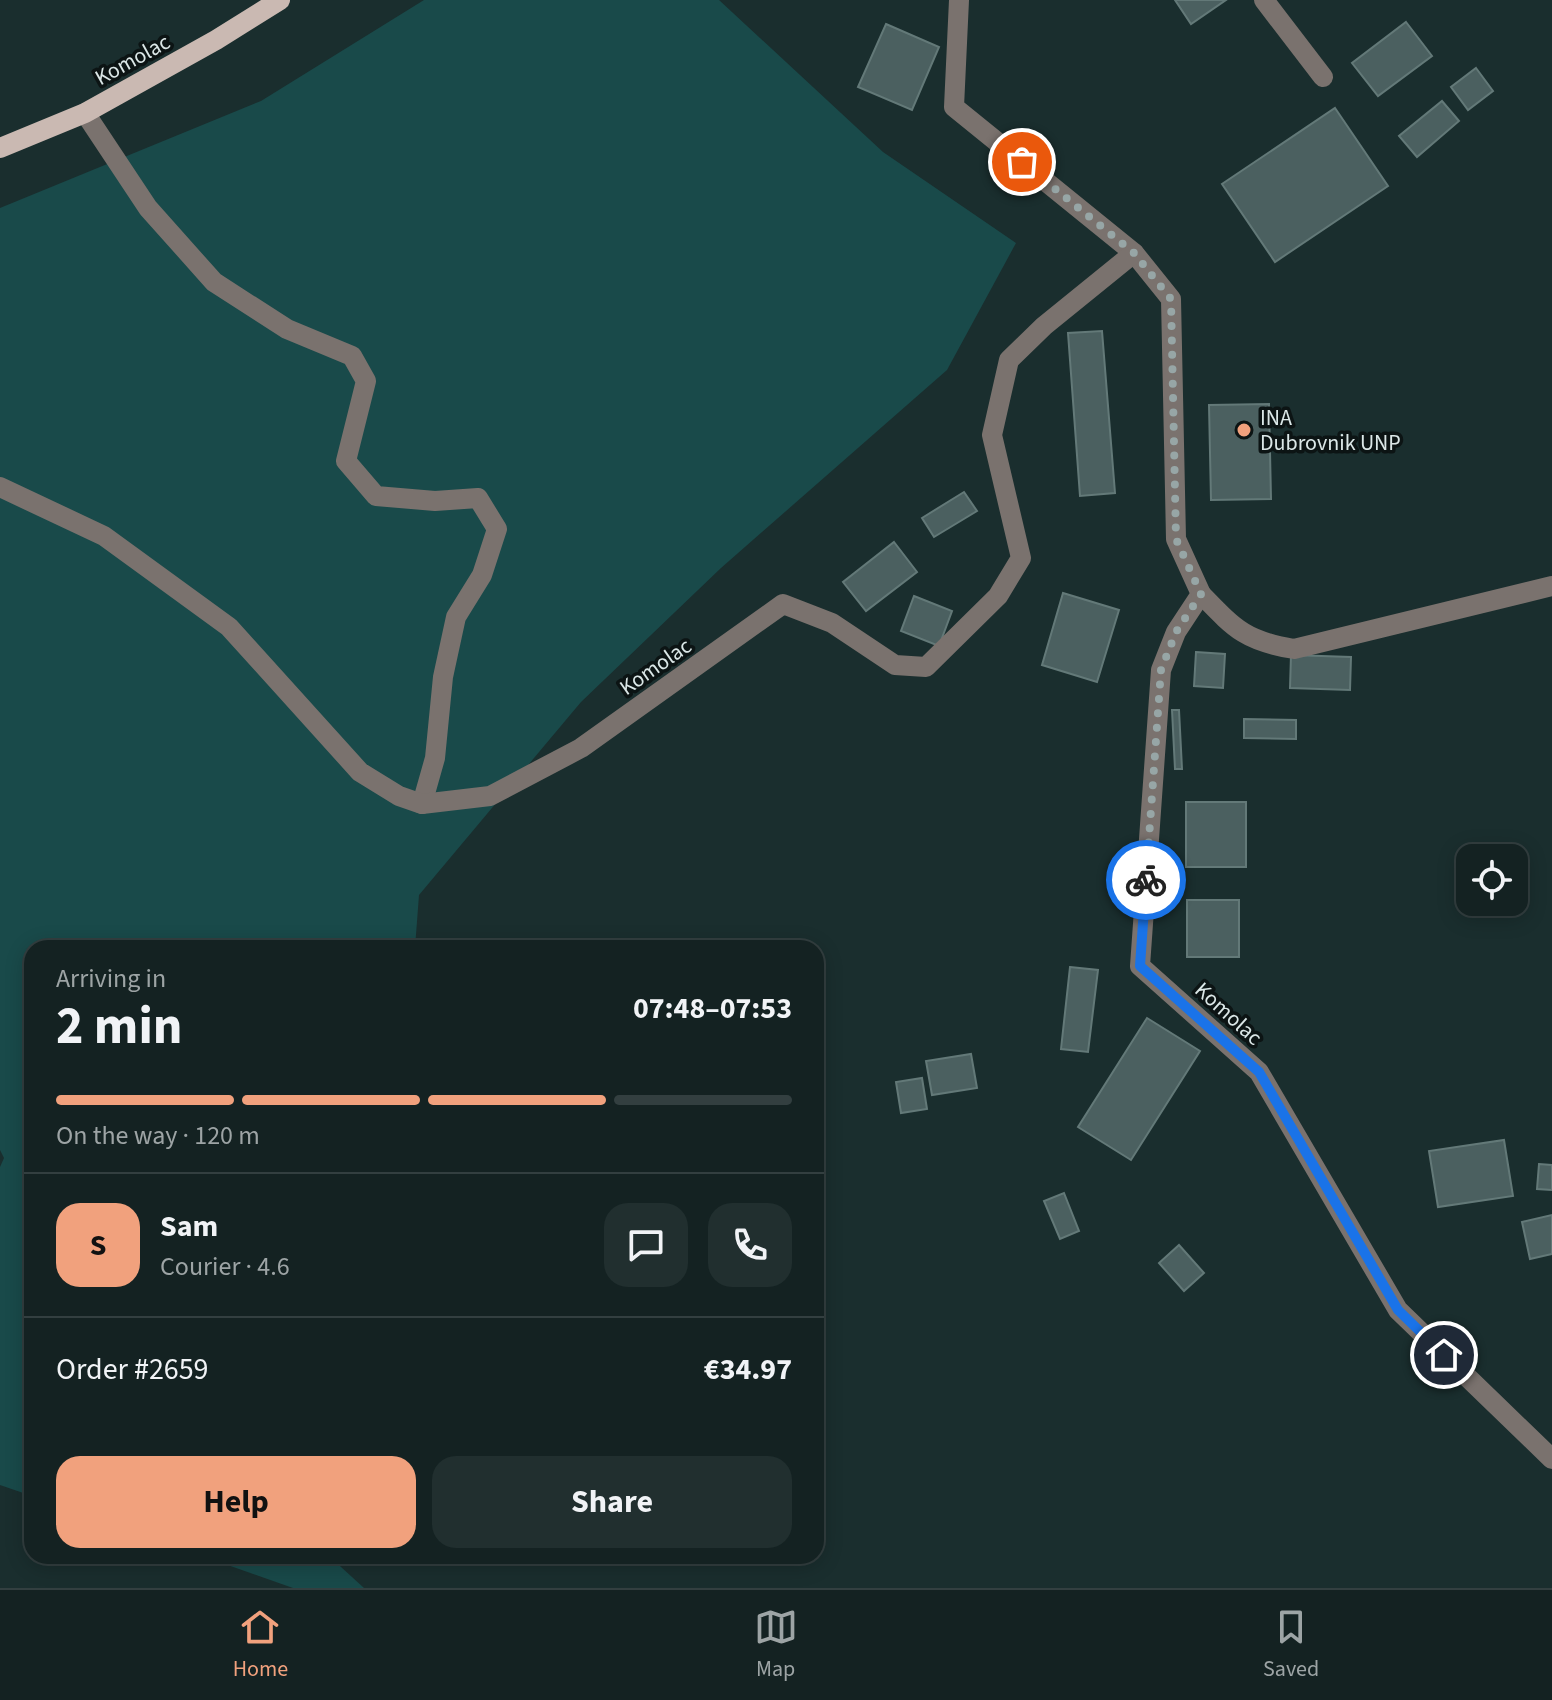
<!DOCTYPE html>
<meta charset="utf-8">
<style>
body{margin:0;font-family:"Source Sans 3",sans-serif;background:#212f2f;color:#f1f3f6;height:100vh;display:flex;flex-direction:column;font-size:30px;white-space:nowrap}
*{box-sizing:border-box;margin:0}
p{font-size:26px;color:#9da4a5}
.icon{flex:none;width:44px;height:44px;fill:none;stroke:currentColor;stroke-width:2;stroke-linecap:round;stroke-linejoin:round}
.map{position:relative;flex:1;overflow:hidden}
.details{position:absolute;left:24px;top:940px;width:800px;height:624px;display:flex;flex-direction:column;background:#142222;border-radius:24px;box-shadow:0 4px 20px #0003,0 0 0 2px #333f40}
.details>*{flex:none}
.buttons{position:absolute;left:1456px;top:844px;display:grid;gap:16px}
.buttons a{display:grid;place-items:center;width:72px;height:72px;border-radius:16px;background:#142222;box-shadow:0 4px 20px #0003,0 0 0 2px #333f40;font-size:40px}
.pin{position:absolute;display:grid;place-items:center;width:68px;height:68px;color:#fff;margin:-34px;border:4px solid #fff;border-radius:50%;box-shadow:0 2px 8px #0007}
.courier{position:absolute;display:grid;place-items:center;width:80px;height:80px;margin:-40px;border:6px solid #1a73e8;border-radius:50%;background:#fff;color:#222;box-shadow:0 2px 10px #0007}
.summary em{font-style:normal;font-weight:700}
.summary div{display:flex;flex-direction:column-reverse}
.summary{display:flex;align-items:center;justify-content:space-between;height:136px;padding:0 32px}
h1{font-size:52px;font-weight:700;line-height:60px}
.bar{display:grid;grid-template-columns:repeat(4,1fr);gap:12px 8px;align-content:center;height:96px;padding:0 32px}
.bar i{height:10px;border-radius:6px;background:#333f40}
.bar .current{background:#f1a17d}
.bar p{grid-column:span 4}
.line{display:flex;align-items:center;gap:20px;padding:0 32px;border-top:2px solid #333f40}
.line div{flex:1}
.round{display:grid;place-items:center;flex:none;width:84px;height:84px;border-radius:24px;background:#212f2f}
.cta{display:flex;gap:16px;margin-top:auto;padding:16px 32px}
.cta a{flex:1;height:92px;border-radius:24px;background:#f1a17d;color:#111;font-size:32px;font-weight:700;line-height:92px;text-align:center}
.cta a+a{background:#212f2f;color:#f1f3f6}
.dock{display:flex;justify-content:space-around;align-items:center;height:112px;border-top:2px solid #333f40;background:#142222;font-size:22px;color:#9da4a5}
.dock a{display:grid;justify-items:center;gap:4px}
.dock .current{color:#f1a17d}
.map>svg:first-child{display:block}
.green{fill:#194a4a}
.building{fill:#4b6060;stroke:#637978;stroke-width:2}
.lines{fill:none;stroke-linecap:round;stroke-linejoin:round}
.minor{stroke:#7a726e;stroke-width:20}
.major{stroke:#cab9b2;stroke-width:20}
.done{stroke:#97a6a6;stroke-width:8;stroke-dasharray:0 14.4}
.route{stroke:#1a73e8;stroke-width:10}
.poi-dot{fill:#f1a17d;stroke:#0c1414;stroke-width:3}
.labels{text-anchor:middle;stroke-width:7;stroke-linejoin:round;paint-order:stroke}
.street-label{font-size:22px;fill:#dbe7e7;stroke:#0c1414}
.poi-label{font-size:22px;fill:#dbe7e7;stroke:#0c1414;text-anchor:start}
</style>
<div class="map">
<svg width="1552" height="1588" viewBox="0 0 1552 1588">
<rect width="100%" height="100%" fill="#1a2e2e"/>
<g class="green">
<path d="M424,0h295l164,152 133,91 -69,127 -226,198 -140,134 -162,193 -4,53h-383v548l-32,-11v-318l4,-9 -4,-8v-942l261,-107z"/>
<path d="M202,1556h127l35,32h-71z"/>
</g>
<g class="building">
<path d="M1175,0h51l-35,24z"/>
<path d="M1406,22l26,34 -54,40 -26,-33z"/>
<path d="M886,24l53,23 -27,63 -54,-23z"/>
<path d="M1476,68l17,23 -25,19 -17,-23z"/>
<path d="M1442,101l17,20 -42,36 -18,-21z"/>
<path d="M1335,108l53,78 -113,76 -53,-78z"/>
<path d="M1102,331l13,162 -35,3 -12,-163z"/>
<path d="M1269,404l2,95 -60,1 -2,-95z"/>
<path d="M964,492l13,19 -43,26 -12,-19z"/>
<path d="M894,542l23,30 -51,39 -23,-29z"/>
<path d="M1063,593l56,17 -22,72 -55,-17z"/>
<path d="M914,596l38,15 -13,35 -38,-15z"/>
<path d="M1196,652l29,2 -2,34 -29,-2z"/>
<path d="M1291,655l60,2 -1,33 -60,-2z"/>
<path d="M1172,710h7l3,59h-7z"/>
<path d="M1244,719l52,1v19l-52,-1z"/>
<rect x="1186" y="802" width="60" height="65"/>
<rect x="1187" y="900" width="52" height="57"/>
<path d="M1070,967l28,3 -10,82 -27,-3z"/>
<path d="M1147,1018l53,33 -69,109 -53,-33z"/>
<path d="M971,1054l6,34 -45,7 -6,-34z"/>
<path d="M922,1078l5,31 -26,4 -5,-31z"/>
<path d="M1504,1140l9,56 -75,11 -9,-56z"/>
<path d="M1539,1164l13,1v25l-15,-1z"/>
<path d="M1064,1193l15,38 -19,8 -16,-38z"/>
<path d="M1552,1215v39l-22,5 -8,-37z"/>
<path d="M1179,1245l25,28 -20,18 -25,-28z"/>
</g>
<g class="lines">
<g class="minor">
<path d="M959,0l-5,107 180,146 37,46 5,240 25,55 -25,38 -15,38 -21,296 119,106 139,238 154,149"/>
<path d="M1264,0l59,77"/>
<path d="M85,113l63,95 66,74 73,47 65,27 14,25 -20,80 30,35 59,5 43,-3 19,31 -15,46 -26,42 -13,60 -8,81 -13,46"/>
<path d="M0,487l104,49 125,91 131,145 39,24 23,8 68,-8 91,-48 202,-144 49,19 63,42 31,2 72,-71 23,-38 -29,-123 17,-75 35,-34 90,-73"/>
<path d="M1201,594c34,35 44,47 93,55l258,-63"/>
</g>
<path class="major" d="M0,148l85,-35 131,-73 64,-40"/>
</g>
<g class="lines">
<path class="done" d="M1022,162l112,91 37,46 5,240 25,55 -25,38 -15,38 -15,210"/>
<path class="route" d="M1146,880l-6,86 119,106 139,238 46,45"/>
</g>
<circle class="poi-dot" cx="1244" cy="430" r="8"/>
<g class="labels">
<g class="street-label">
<text transform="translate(132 59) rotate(-29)" y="8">Komolac</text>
<text transform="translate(655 666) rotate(-35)" y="8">Komolac</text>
<text transform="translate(1229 1013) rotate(42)" y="8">Komolac</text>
</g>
<g class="poi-label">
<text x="1260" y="425">INA<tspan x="1260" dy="25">Dubrovnik UNP</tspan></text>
</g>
</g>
</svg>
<div class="buttons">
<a><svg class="icon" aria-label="locate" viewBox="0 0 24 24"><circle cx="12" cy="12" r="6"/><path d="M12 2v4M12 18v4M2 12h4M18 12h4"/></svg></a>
</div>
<div class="pin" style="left:1022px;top:162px;background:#ea580c"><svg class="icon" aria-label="bag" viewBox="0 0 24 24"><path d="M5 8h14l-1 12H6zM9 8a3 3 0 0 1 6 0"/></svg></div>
<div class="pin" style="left:1444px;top:1355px;background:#1f2937"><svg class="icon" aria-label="home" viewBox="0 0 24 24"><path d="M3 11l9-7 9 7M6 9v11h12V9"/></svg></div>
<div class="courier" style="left:1146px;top:880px"><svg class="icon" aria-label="bike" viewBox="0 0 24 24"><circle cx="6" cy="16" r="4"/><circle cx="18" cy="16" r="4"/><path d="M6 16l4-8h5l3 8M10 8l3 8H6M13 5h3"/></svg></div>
<section class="details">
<div class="summary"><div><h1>2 min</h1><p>Arriving in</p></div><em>07:48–07:53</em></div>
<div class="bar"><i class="current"></i><i class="current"></i><i class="current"></i><i></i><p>On the way · 120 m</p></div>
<div class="line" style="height:144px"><b class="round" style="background:#f1a17d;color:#111">S</b><div><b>Sam</b><p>Courier · 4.6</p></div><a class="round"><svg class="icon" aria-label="chat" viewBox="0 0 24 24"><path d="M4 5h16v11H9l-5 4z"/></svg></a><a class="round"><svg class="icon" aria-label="phone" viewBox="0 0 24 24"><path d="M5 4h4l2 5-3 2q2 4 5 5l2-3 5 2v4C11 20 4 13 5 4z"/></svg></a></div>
<div class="line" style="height:104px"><div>Order #2659</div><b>€34.97</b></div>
<div class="cta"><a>Help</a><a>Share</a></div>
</section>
</div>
<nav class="dock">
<a class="current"><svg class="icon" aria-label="home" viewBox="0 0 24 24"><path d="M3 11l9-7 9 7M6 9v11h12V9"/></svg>Home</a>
<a><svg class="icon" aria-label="map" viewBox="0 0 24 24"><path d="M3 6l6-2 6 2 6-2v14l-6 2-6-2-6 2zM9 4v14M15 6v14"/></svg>Map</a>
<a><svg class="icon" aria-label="saved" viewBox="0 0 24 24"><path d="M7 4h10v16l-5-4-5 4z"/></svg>Saved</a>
</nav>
